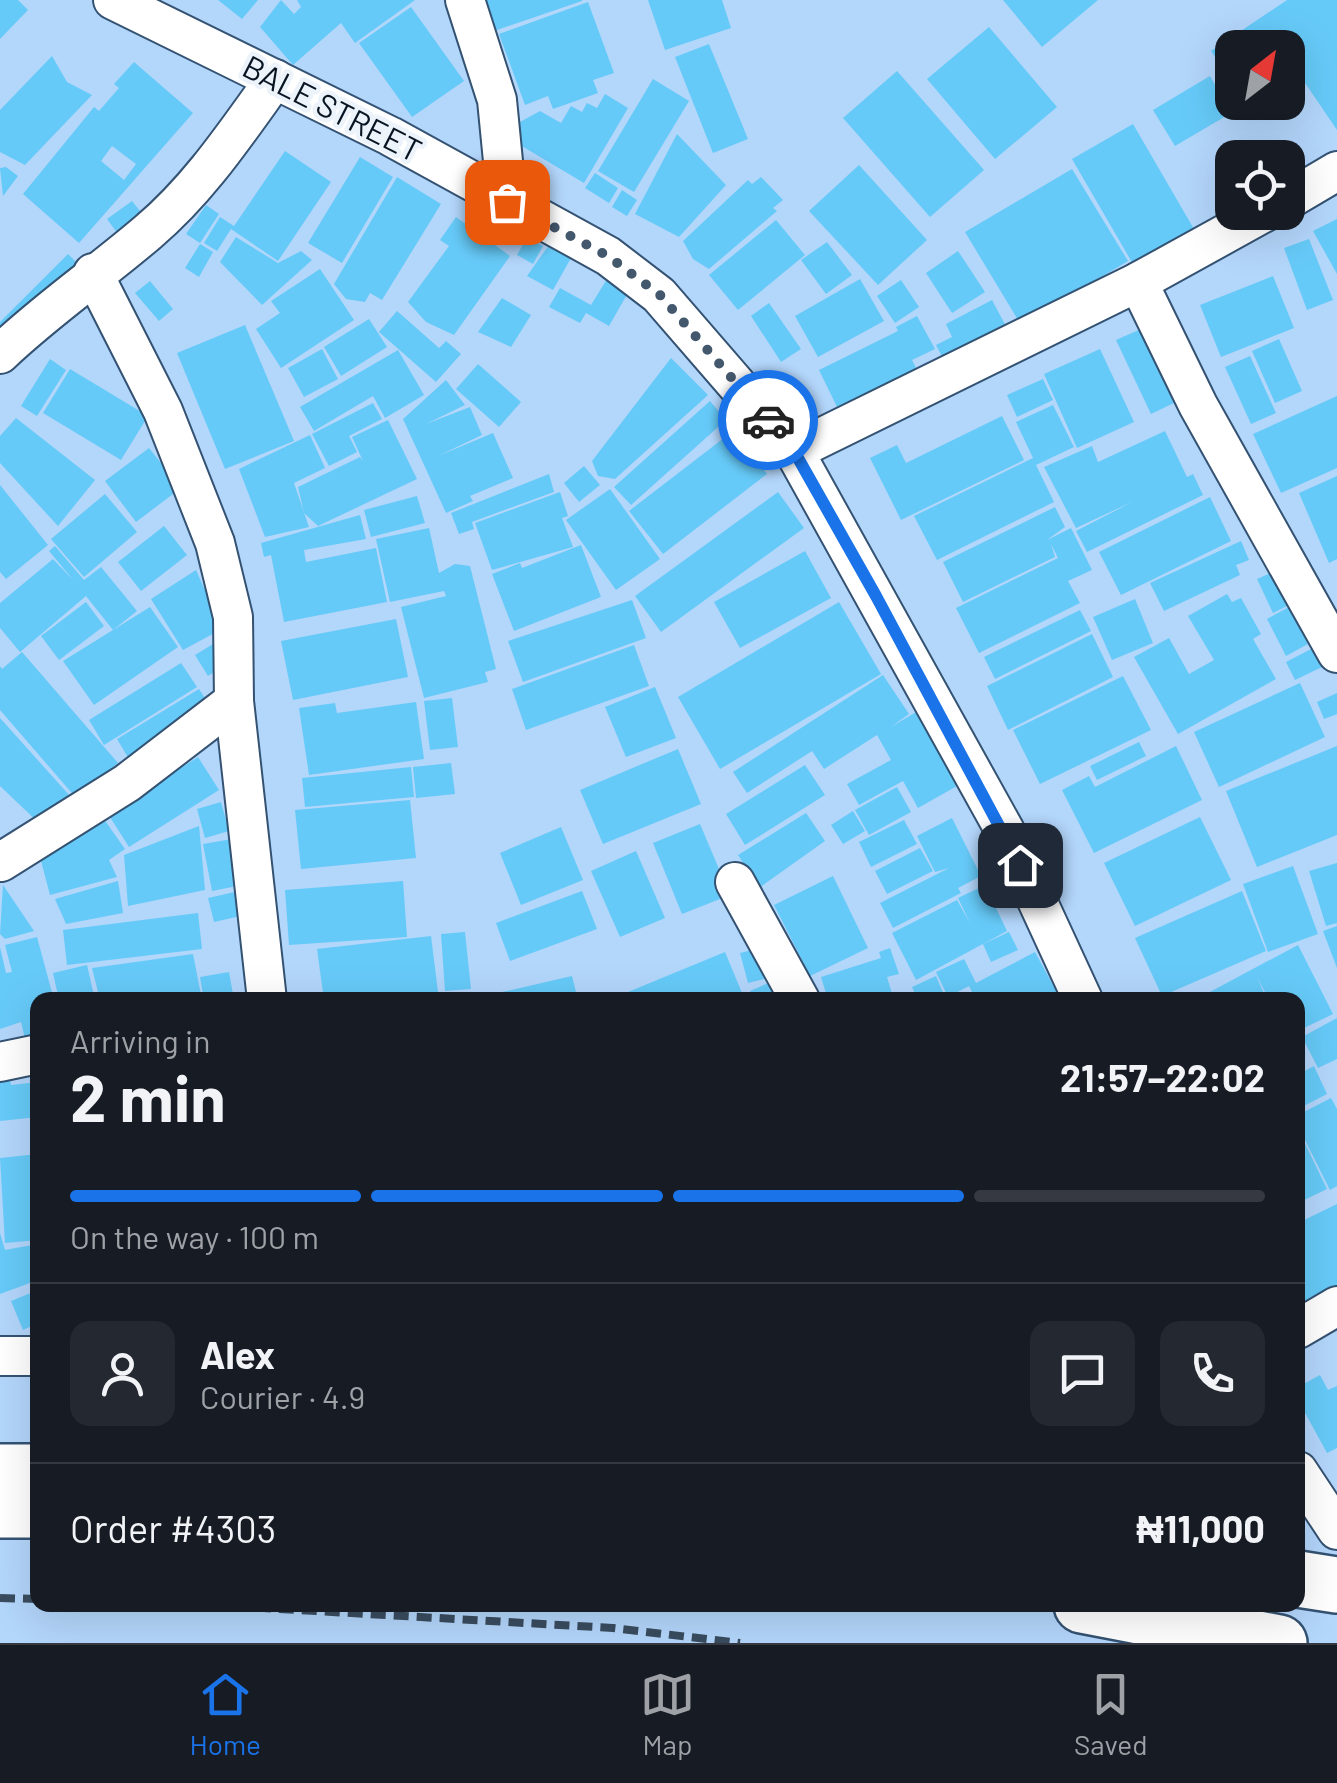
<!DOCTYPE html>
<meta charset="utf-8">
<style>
body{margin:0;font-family:Barlow,sans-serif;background:#242831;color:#f1f3f6;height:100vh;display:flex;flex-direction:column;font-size:38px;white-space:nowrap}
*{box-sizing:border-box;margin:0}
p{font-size:32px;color:#9ea1a6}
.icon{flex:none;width:55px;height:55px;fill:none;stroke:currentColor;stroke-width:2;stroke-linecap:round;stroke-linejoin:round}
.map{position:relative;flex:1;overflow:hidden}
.sheet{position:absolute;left:30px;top:992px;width:1275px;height:620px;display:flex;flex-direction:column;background:#171b24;border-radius:20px;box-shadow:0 10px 40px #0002}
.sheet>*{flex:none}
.needle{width:65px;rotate:31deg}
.controls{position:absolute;left:1215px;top:30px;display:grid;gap:20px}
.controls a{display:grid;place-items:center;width:90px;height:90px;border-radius:20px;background:#171b24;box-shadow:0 10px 40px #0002;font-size:50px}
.pin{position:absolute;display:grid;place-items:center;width:85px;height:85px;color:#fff;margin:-42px;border-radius:20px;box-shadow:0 5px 15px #0006}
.courier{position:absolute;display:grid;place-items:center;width:100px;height:100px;margin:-50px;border:8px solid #1a73e8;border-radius:50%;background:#fff;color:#222;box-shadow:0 2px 12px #0007}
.head em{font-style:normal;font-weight:700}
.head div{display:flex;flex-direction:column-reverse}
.head{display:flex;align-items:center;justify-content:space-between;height:170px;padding:0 40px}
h1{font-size:65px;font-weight:700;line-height:75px}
.bar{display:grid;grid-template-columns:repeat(4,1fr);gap:15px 10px;align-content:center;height:120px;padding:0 40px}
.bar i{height:12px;border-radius:8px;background:#363941}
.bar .current{background:#1a73e8}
.bar p{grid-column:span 4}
.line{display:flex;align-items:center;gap:25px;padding:0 40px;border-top:2px solid #363941}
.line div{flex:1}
.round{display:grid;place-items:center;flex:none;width:105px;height:105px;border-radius:20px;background:#242831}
.dock{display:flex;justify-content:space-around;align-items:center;height:140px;border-top:2px solid #363941;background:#171b24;font-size:28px;color:#9ea1a6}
.dock a{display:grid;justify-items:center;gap:5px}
.dock .current{color:#1a73e8}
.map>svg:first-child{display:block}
.building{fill:#66caf8;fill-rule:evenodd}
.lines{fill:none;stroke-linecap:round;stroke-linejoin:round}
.minor-casing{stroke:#345272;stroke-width:42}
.primary-casing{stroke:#345272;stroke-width:60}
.motorway-casing{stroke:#345272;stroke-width:60}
.minor{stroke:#fff;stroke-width:38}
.primary{stroke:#fff;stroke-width:55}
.motorway{stroke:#fff;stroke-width:55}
.rail{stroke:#394c5f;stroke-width:8;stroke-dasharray:15 8;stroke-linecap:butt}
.done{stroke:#44586d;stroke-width:10;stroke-dasharray:0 18}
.route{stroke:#1a73e8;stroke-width:12}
.labels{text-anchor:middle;stroke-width:9;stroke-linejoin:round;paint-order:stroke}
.street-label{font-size:32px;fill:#081421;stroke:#ecf3fb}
</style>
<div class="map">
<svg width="1337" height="1643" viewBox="0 0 1337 1643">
<rect width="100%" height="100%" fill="#b3d6fb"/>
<g class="building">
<path d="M0,0h18l10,10 -28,29z"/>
<path d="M218,0h40l-16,19z"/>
<path d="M281,0l13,14 7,-7 -4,-7h118l-60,43 -14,-20 -48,42 -33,-38z"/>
<path d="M483,0h99v1l-88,30z"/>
<path d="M648,0h74l9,28 -66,22z"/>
<path d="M1003,0h95l-56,47z"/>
<path d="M1287,0h50v130l-49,-72v-10h-56v34l-21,-31z"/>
<path d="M588,2l26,71 -21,7 5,13 -45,16 -5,-13 -23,9 -26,-71z"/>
<path d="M411,7l53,74 -52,36 -53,-74z"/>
<path d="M989,27l68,80 -62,52 -68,-80z"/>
<path d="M709,44l39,95 -35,14 -38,-96z"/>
<path d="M52,56l15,26 25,13 -67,70 -25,-13v-42z"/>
<path d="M134,62l59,51 -114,130 -56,-49 71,-87 5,4 20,-23 -5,-4zM112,146l24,18 -12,16 -23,-19z"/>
<path d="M897,71l87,99 -54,47 -87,-99z"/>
<path d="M1210,76l21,37 -56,33 -22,-36z"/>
<path d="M653,79l36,22 -55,91 -36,-21z"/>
<path d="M605,94l23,14 -44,75 -64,-38v-23l20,-11 21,12 10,-17 11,6 5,-9 10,5z"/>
<path d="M1133,124l65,112 -61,35 -65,-112z"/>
<path d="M677,134l49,51 -47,52 -44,-23z"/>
<path d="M285,151l46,31 -53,79 -47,-32 -14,22 -13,-8 16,-26 14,9z"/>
<path d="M360,157l33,20 -51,86 -34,-20z"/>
<path d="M859,165l68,75 -49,45 -69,-74z"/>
<path d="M6,167l12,9 -15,20 -3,-28z"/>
<path d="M1072,169l56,92 -107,64 -56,-93z"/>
<path d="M595,173l23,15 -9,15 -24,-15z"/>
<path d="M397,177l44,27 -59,96 -12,-7 -5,9 -19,-3 -12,-15z"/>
<path d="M761,177l22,23 -10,8 4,3 -68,58 -16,-10 -10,-18 65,-61 4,4z"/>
<path d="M622,190l15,10 -10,16 -15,-9z"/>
<path d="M132,201l12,15 -26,18 -11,-15z"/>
<path d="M206,205l13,9 -19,29 -14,-9z"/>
<path d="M456,217l54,39 -56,79 -28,-13 -18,-20 41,-56 -9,-6z"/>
<path d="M1337,219v55l-24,-43z"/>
<path d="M776,220l29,35 -67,55 -29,-35z"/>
<path d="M236,237l42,26 23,-12 11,9 -50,45 -42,-43z"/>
<path d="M527,237l16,9 -10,18 -16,-9z"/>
<path d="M1309,239l24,61 -26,10 -23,-62z"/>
<path d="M827,242l25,33 -26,19 -25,-34z"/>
<path d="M200,244l13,8 -14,25 -14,-9z"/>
<path d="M549,245l22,13 -18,32 -26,-14z"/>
<path d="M958,251l27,41 -33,21 -26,-40z"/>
<path d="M68,254l15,15 -83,83v-30z"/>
<path d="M320,269l34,51 -73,48 -25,-39 24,-16 -9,-12z"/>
<path d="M1273,276l21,52 -73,29 -21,-52z"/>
<path d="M607,279l22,12 -20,35 -23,-13 -6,10 -31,-16 11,-19 31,17z"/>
<path d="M860,279l24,42 -66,36 -23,-41z"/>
<path d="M901,280l18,27 -24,16 -18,-27z"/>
<path d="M150,281l23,28 -14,12 -24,-28z"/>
<path d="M502,298l29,17 -20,32 -33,-15z"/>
<path d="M992,300l17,32 -63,32 -10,-19 16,-8 -6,-13z"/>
<path d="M769,303l32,46 -20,13 -30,-46z"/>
<path d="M397,311l42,37 7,-7 15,13 -25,28 -57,-50z"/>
<path d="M917,316l18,33 -23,11 7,14 -79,39 -21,-43 79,-39 -2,-4z"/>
<path d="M369,319l18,28 -46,29 -17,-29z"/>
<path d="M245,325l49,116 -69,28 -48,-116z"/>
<path d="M1141,329l35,73 -25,12 -35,-74z"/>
<path d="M1279,339l23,52 -27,12 -23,-52z"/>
<path d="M322,349l16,30 -34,18 -16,-29z"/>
<path d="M1100,349l34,73 -57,26 -33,-74z"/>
<path d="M398,350l26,45 -39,23 -12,-22 -59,35 -14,-24z"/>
<path d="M1250,356l26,57 -25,11 -26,-57z"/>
<path d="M671,358l37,37 -93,84 -17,-3 -6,-15z"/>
<path d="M50,359l16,11 -29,46 -16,-10z"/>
<path d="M478,364l43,38 -22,25 -43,-38z"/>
<path d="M70,369l78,47 -27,44 -78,-47z"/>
<path d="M1043,379l10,21 -36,17 -10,-22z"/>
<path d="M446,380l19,25 -39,19 44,-17 12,28 -44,21 55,-23 20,45 -43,18 3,5 -27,12 -43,-94z"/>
<path d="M1337,396v72l-56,25 -28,-59z"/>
<path d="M710,401l16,19 -95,85 -17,-18z"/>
<path d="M373,403l9,16 -33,17 8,16 -28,14 -17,-32z"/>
<path d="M1053,405l21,42 -38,18 18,37 -117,58 -23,-44 119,-58 -17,-36z"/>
<path d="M1002,416l22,44 -123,60 -31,-62 27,-13 9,18z"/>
<path d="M16,418l79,62 -37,46 -58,-63v-27z"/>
<path d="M388,420l29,59 -99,47 -14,-13 -6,-26 62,-30 3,4 -11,-24z"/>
<path d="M733,431l34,43 -104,80 -34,-43z"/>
<path d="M1165,431l22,46 6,-3 10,21 -116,57 -11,-21 56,-29 -56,26 -32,-61 48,-21 6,16z"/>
<path d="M310,435l15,33 -31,15 15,44 -44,10 -26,-68z"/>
<path d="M149,448l32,40 -45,34 -31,-41z"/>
<path d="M584,466l16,19 -21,17 -15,-19z"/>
<path d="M549,474l5,18 -82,30 2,7 -15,5 -8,-21z"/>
<path d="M1337,476v83l-8,4 -30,-70z"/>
<path d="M0,485l48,60 -42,34 -6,-7z"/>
<path d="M610,489l50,70 -44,31 -50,-70z"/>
<path d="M560,492l8,24 -6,2 11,29 -81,23 -17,-47z"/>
<path d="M778,492l26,36 -143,104 -26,-36z"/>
<path d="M105,494l32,38 -53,45 -33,-38z"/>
<path d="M417,496l8,27 -54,14 -7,-27z"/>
<path d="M1210,497l21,44 -110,54 -22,-43z"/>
<path d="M1055,507l10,20 -18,13 24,-12 21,42 -24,11 12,22 -101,50 -23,-45 102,-50 -7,-14 4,13 -92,45 -20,-40z"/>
<path d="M360,515l6,24 -62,11 2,12 70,-14 11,54 -103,20 -13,-67 -7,2 -3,-14z"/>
<path d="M164,526l23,29 -46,36 -23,-29z"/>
<path d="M429,528l10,45 16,-9 15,2 26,103 -11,3 3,10 -64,16 -23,-91 45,-11 -2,-5 -54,11 -14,-63z"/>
<path d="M1241,541l8,19 -13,5 4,10 -76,36 -14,-28z"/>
<path d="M581,545l20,52 -87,34 -22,-57 28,-11 2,5z"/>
<path d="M55,546l29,34 17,-13 36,44 -24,19 -27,-34 -66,56 -20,-24v-25l53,-44 21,22 -25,-30z"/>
<path d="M805,551l26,47 -91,50 -26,-46z"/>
<path d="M196,570l26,59 -39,21 -32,-51z"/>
<path d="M1273,572l16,33 -16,8 -16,-34z"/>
<path d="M1227,594l5,8 9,-4 20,36 -8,5 23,40 -98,55 -44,-77 35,-19 20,36 25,-14 -26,-44z"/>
<path d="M1135,599l18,44 -41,17 -19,-43z"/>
<path d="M632,600l14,38 -123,44 -15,-41z"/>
<path d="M86,602l18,24 -45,34 -18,-24z"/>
<path d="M839,602l42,72 -161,95 -42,-72z"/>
<path d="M150,607l28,40 -84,58 -31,-44z"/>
<path d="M1289,607l19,37 -22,12 -19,-37z"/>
<path d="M1080,610l11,21 -96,48 -11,-22z"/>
<path d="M396,619l12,58 -115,23 -12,-59z"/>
<path d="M1092,634l21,43 -105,53 -21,-44z"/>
<path d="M213,644l14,20 -19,12 -13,-21z"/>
<path d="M634,645l15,41 -123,44 -14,-41z"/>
<path d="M1313,648l9,19 -27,13 -9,-18z"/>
<path d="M22,652l96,111 -41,36 -77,-89v-44l2,3z"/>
<path d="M181,663l16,24 -93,58 -15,-25z"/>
<path d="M883,675l26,39 -18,13 25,-15 41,74 -39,22 -15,-27 -44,24 -12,-21 44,-24 -14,-25 -53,34 -12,-18 -65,42 -14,-21z"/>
<path d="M1123,676l28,54 -111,54 -27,-54z"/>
<path d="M1300,683l25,54 -106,50 -25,-55z"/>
<path d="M655,687l21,51 -50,19 -21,-50z"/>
<path d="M199,689l16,24 -83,51 -15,-25z"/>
<path d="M1337,693v21l-13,5 -7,-17z"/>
<path d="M452,698l6,49 -28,3 -6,-49z"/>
<path d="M416,702l8,57 -115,16 -10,-67 36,-5 2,10z"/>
<path d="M0,718l70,78 -29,29 -41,-39z"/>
<path d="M1139,742l7,14 -49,24 -7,-14z"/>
<path d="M1176,746l26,54 -108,53 -32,-63 27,-14 6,11z"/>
<path d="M1337,746v89l-80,32 -31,-76z"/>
<path d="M678,749l23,55 -98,40 -23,-54z"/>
<path d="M198,757l21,33 -90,57 -21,-33z"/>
<path d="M451,763l4,31 -39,4 -3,-31z"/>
<path d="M805,765l20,30 -80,50 -19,-31z"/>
<path d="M411,767l3,30 -109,10 -3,-29z"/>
<path d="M897,787l14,25 -42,23 -14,-25z"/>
<path d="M410,800l6,58 -115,11 -6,-59z"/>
<path d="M221,802l8,29 -24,7 -8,-29z"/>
<path d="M853,811l12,20 -22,13 -12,-19z"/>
<path d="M806,813l19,28 -66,47 -21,-33z"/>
<path d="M101,815l24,34 -16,11 8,17 -67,18 -10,-38z"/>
<path d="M1200,817l31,63 -96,46 -31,-63z"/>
<path d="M952,818l29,58 -23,12 3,5 -68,35 -13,-25 69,-35 -14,4 -18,-36z"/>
<path d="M904,820l13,24 -46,23 -12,-25z"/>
<path d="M700,824l30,71 -48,19 -29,-71z"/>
<path d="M199,826l6,64 -77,16 -4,-51z"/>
<path d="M561,827l22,53 -62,25 -21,-52z"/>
<path d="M238,838l9,46 -35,7 -9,-47z"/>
<path d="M920,848l13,23 -46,23 -12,-23z"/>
<path d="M636,851l29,67 -45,19 -29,-66z"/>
<path d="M1337,863v60l-11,3 -17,-55z"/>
<path d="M1293,866l25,68 -50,18 -25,-68z"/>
<path d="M833,876l35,72 -58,28 -36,-71z"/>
<path d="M118,881l5,32 -57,11 -11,-25z"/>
<path d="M403,881l4,56 -118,8 -4,-55z"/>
<path d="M3,885l31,46 -29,8 -5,-5z"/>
<path d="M985,885l22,46 -91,49 -24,-47 65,-33 13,23 -12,-25z"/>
<path d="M239,891l6,24 -31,7 -6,-24z"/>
<path d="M582,891l15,38 -87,32 -14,-38z"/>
<path d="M1242,891l24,60 -104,45 -27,-58z"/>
<path d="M198,913l4,36 -135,16 -4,-35z"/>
<path d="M1337,926v42l-14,-37z"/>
<path d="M465,932l6,57 -26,2 -4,-57z"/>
<path d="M1009,932l9,18 -27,12 -8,-18z"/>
<path d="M431,936l8,64h-115l-7,-51z"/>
<path d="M37,937l17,63h-16v36l-13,3 -4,-17 -21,7v-82l6,26 6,-1 -7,-27z"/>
<path d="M1298,945l35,69 -35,17v-31h-29l-12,-23 10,23h-56l-3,-7z"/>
<path d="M764,947l8,30 -24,6 -8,-30z"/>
<path d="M890,948l9,26 -12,3 7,23h-66l-7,-23 60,-19 -2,-6z"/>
<path d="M725,952l17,41 -17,7h-94l-3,-8z"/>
<path d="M1035,952l26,48h-85l-7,-14 -21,11 -12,-25 28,-13 12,24z"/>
<path d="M193,954l9,46h-102l-8,-32z"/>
<path d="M87,965l8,35h-36l-6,-27z"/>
<path d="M229,972l5,28h-30l-4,-23z"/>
<path d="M572,976l6,24h-74l-2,-8z"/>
<path d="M936,976l10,24h-28l-6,-13z"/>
<path d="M782,977l10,23h-38l-4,-9z"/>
<path d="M1337,1018v41l-19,9 -16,-31z"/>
<path d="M1298,1065l3,8 13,-7 13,28 -29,15z"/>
<path d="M9,1073l2,12 27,-3v35l-38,4v-47z"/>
<path d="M1331,1098l6,11v77l-7,4 -32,-64v-11z"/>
<path d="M1298,1129l29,60 -29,14z"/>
<path d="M38,1154v86l-33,3 -5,-85z"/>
<path d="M1337,1204v92l-39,20v-93z"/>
<path d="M0,1233l5,17 33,-6v36l-38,14z"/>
<path d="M38,1290v33l-15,7 -12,-29z"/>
<path d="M1320,1375l8,15 9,-4v62l-10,5 -29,-53v-13z"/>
</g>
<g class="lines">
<defs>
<g id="minor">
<path d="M113,0l277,136 218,120 51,39 135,156 211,380 78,169"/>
<path d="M465,0l32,100 10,102"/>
<path d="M1288,200l49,-29"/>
<path d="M93,273l70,138 52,132 18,74 1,84 33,299"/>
<path d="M1138,282l60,123 139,248"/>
<path d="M0,354c46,-44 99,-80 148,-122 51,-43 88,-99 127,-153"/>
<path d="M794,451l344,-169 127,-70"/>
<path d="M1,862l126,-79 107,-82"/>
<path d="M735,882l65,118"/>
<path d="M0,1062l38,-8"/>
<path d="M1298,1329l39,-23"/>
<path d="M0,1356h38"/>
<path d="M1298,1471l39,59"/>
</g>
<g id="primary">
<path d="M0,1472h38"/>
<path d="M1298,1579l39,6"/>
</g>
<g id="motorway">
<path d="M0,1510h38"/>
<path d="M1082,1605l197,38"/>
</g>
</defs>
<use href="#minor" class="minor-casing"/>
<use href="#primary" class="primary-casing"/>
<use href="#motorway" class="motorway-casing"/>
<use href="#minor" class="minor"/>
<use href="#primary" class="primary"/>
<use href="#motorway" class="motorway"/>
<g class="rail">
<path d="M0,1598l38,1"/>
<path d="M210,1605l403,23 127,15"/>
</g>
</g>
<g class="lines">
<path class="done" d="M507,202l101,54 52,39 108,125"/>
<path class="route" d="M768,420l26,31 82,145 144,269"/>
</g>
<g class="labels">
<g class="street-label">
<text transform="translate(332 109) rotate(27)" y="11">BALE STREET</text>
</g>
</g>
</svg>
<div class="controls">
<a><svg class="needle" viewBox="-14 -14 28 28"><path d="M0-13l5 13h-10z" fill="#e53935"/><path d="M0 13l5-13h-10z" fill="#9ea1a6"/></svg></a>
<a><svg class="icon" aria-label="locate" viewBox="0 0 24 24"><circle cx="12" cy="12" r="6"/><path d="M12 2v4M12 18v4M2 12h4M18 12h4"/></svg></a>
</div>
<div class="pin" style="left:507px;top:202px;background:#ea580c"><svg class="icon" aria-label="bag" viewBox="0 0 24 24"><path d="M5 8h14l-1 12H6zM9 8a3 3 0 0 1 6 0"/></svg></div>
<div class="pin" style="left:1020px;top:865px;background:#1f2937"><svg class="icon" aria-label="home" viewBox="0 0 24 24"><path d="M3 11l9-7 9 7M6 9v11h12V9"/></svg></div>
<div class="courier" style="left:768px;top:420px"><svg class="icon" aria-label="car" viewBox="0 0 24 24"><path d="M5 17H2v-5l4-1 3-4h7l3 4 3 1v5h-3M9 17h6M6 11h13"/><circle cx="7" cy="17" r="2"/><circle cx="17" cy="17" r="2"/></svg></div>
<section class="sheet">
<div class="head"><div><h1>2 min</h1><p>Arriving in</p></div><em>21:57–22:02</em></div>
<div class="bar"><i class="current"></i><i class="current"></i><i class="current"></i><i></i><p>On the way · 100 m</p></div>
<div class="line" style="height:180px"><a class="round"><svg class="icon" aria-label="person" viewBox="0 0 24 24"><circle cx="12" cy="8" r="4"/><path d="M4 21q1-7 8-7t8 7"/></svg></a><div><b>Alex</b><p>Courier · 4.9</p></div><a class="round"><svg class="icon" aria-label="chat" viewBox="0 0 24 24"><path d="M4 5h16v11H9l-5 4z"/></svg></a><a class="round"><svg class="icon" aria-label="phone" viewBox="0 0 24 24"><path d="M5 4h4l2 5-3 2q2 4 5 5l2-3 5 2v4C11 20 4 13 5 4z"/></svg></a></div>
<div class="line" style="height:130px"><div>Order #4303</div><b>₦11,000</b></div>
</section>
</div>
<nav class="dock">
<a class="current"><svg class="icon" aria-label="home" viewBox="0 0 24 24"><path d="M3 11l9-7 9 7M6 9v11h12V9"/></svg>Home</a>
<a><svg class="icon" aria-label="map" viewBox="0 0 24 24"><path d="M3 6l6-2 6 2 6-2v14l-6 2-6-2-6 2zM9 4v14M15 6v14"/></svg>Map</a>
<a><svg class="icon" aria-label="saved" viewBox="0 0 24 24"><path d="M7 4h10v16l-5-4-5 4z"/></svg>Saved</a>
</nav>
